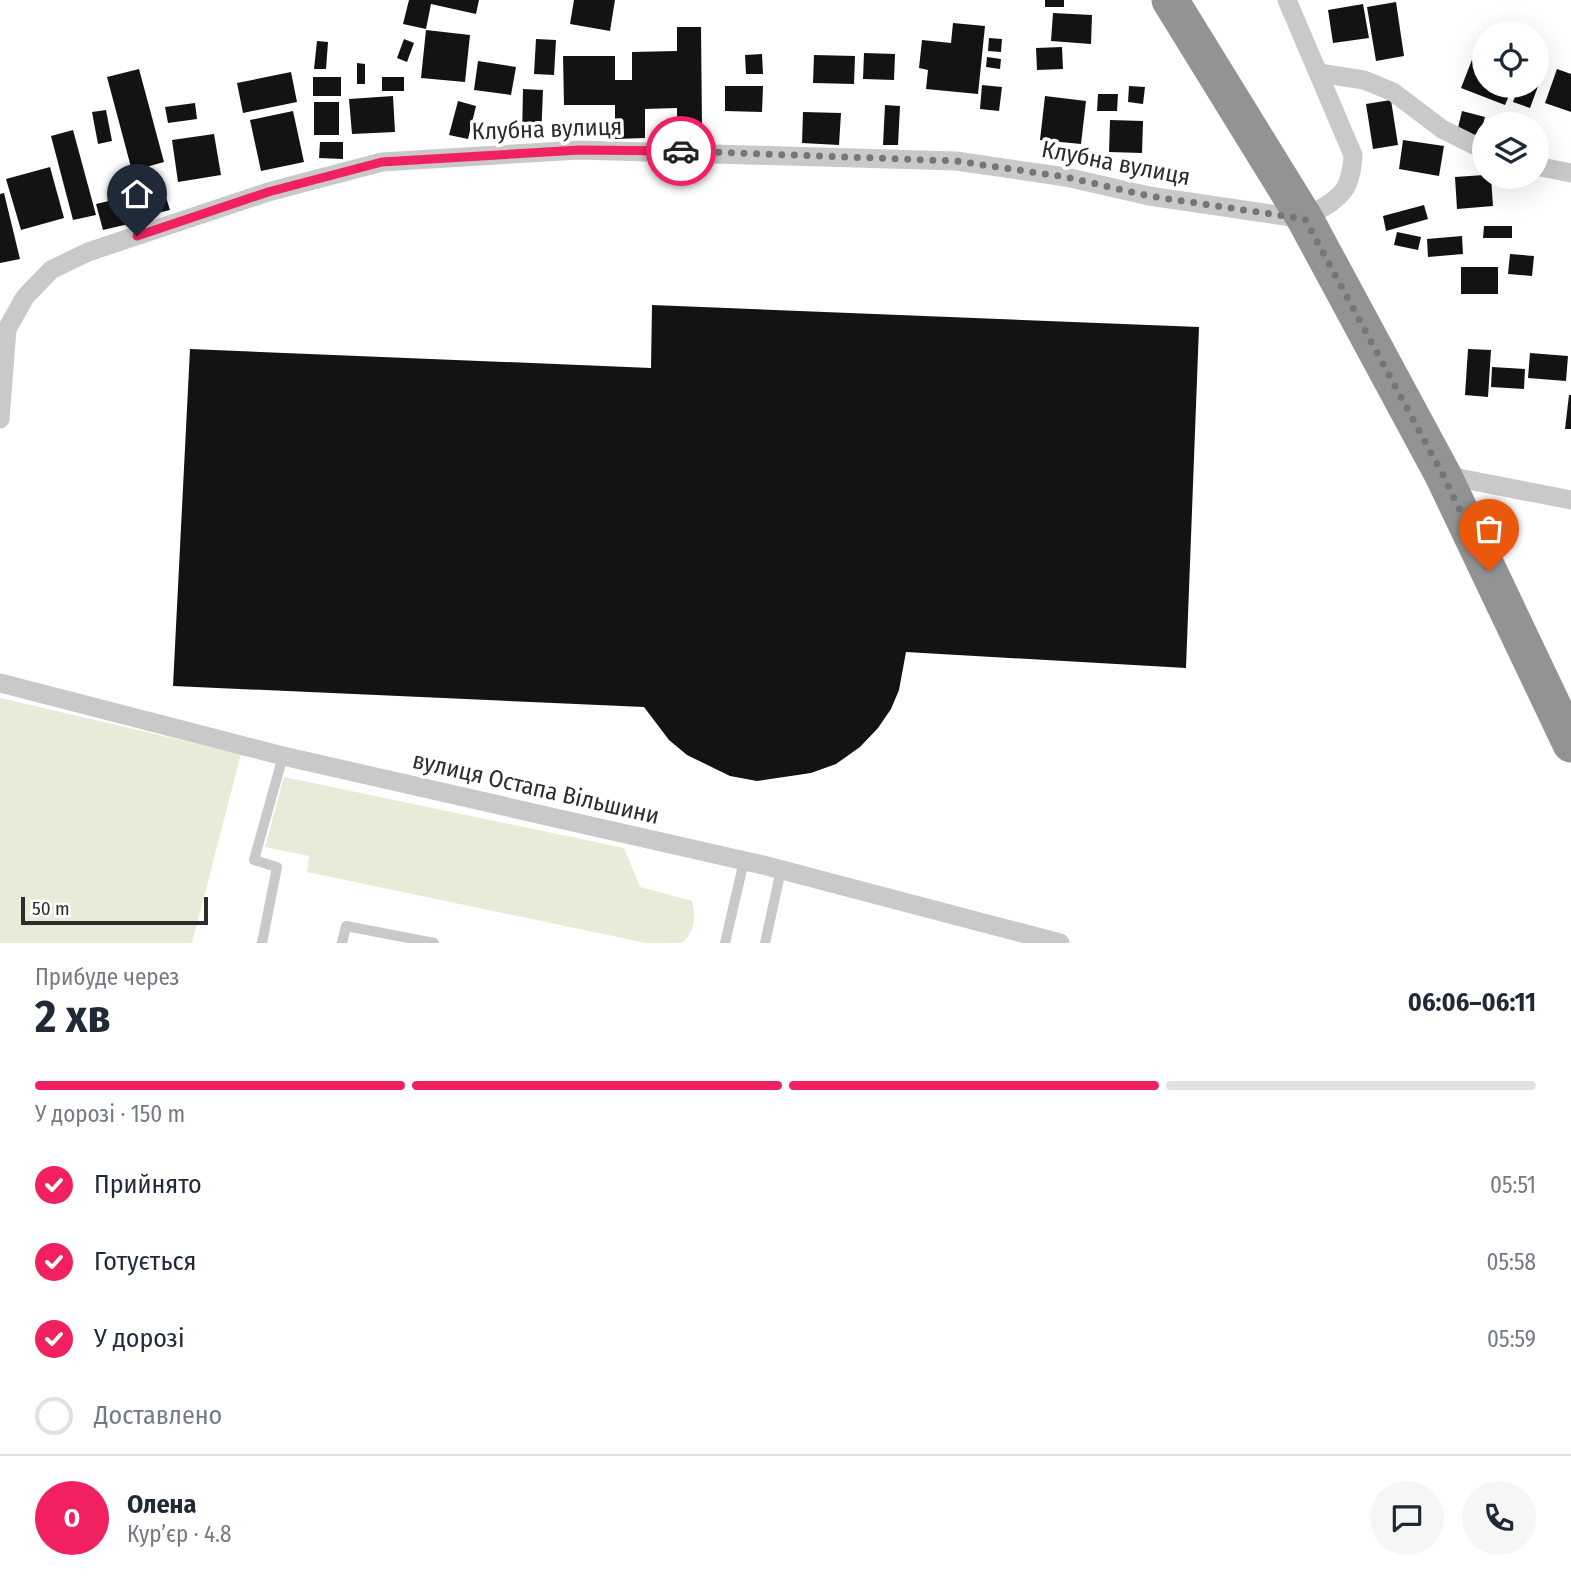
<!DOCTYPE html>
<html lang="uk">
<meta charset="utf-8">
<style>
body{margin:0;font-family:"Fira Sans Condensed",sans-serif;background:#f6f6f7;color:#1f2937;height:100vh;display:flex;flex-direction:column;font-size:26px;white-space:nowrap}
*{box-sizing:border-box;margin:0}
p{font-size:23px;color:#747a83}
.icon{flex:none;width:38px;height:38px;fill:none;stroke:currentColor;stroke-width:2;stroke-linecap:round;stroke-linejoin:round}
.map{position:relative;height:943px;overflow:hidden}
.side{display:flex;flex-direction:column;background:#fff;flex:1}
.side>*{flex:none}
.buttons{position:absolute;left:1472px;top:21px;display:grid;gap:14px}
.buttons a{display:grid;place-items:center;width:77px;height:77px;border-radius:50%;background:#fff;box-shadow:0 7px 28px #0002;font-size:35px}
.scale{position:absolute;left:21px;bottom:18px;width:187px;box-sizing:border-box;padding-left:7px;border:4px solid #2c2c2c;border-top:0;font-size:19px;line-height:24px;white-space:nowrap;color:#2c2c2c;-webkit-text-stroke:5px #fff;paint-order:stroke}
.pin{position:absolute;display:grid;place-items:center;width:60px;height:60px;color:#fff;margin:-72px -30px;border-radius:50% 50% 50% 0;rotate:-45deg;box-shadow:0 0 7px #0007}
.pin .icon{rotate:45deg}
.courier{position:absolute;display:grid;place-items:center;width:70px;height:70px;margin:-35px;border:5px solid #f12161;border-radius:50%;background:#fff;color:#222;box-shadow:0 2px 9px #0007}
.head em{font-style:normal;font-weight:700}
.head div{display:flex;flex-direction:column-reverse}
.head{display:flex;align-items:center;justify-content:space-between;height:119px;padding:0 35px}
h1{font-size:46px;font-weight:700;line-height:52px}
.bar{display:grid;grid-template-columns:repeat(4,1fr);gap:10px 7px;align-content:center;height:84px;padding:0 35px}
.bar i{height:9px;border-radius:5px;background:#e0e1e3}
.bar .active{background:#f12161}
.bar p{grid-column:span 4}
.line{display:flex;align-items:center;gap:18px;padding:0 35px;border-top:2px solid #e0e1e3}
.line div{flex:1}
.round{display:grid;place-items:center;flex:none;width:74px;height:74px;border-radius:37px;background:#f6f6f7}
ol{padding:0 35px;list-style:none}
li{display:flex;align-items:center;gap:21px;height:77px}
li p{margin-inline-start:auto}
li .icon{padding:7px;border-radius:50%;background:#f12161;color:#fff;stroke-width:4}
li:last-child{color:#747a83}
li i{width:38px;height:38px;border:4px solid #e0e1e3;border-radius:50%}
.map>svg:first-child{display:block}
.green{fill:#e7ebd8}
.building{fill:#131313}
.lines{fill:none;stroke-linecap:round;stroke-linejoin:round}
.lane{stroke:#c9c9c9;stroke-width:10}
.street{stroke:#c9c9c9;stroke-width:19}
.highway{stroke:#939393;stroke-width:37}
.done{stroke:#767676;stroke-width:7;stroke-dasharray:0 12.6}
.route{stroke:#f12161;stroke-width:9}
.labels{text-anchor:middle;stroke-width:7;stroke-linejoin:round;paint-order:stroke}
.street-label{font-size:24px;fill:#2c2c2c;stroke:#fff}
</style>
<div class="map">
<svg width="1571" height="943" viewBox="0 0 1571 943">
<rect width="100%" height="100%" fill="#fff"/>
<g class="green">
<path d="M0,698l241,56 -49,189h-192z"/>
<path d="M284,777l340,71 16,39 52,14c4,17 3,30 -10,42h-36l-339,-71 2,-16 -44,-9z"/>
</g>
<g class="building">
<path d="M409,0h70l-3,14 -45,-10 -5,25 -23,-5z"/>
<path d="M574,0h41l-5,31 -40,-7z"/>
<rect x="1045" y="0" width="19" height="7"/>
<path d="M1396,2l8,54 -28,5 -9,-54z"/>
<path d="M1363,4l6,34 -36,5 -5,-33z"/>
<path d="M1053,13l39,2 -1,29 -40,-3z"/>
<path d="M953,23l32,3 -7,68 -52,-5 2,-19 -9,-2 3,-28 29,3z"/>
<path d="M677,27h24l1,99h-25v-18l-32,1v29l-30,1v-34h-51l-1,-49h52v24h17v-28l45,-1z"/>
<path d="M426,30l44,5 -5,47 -44,-4z"/>
<path d="M989,38l13,1 -1,13 -13,-1z"/>
<path d="M404,39l10,4 -7,19 -10,-4z"/>
<path d="M536,39l20,1 -2,35 -20,-1z"/>
<path d="M317,41l11,1 -2,27h-12z"/>
<path d="M1062,47l1,22 -26,1 -1,-22z"/>
<path d="M1475,52l9,4v30h29l-8,19 -44,-17z"/>
<path d="M864,53l31,1 -1,26 -31,-1z"/>
<path d="M762,54l1,20h-17l-1,-19z"/>
<path d="M814,55l41,1 -1,28 -41,-1z"/>
<path d="M987,57l14,2 -1,10 -14,-2z"/>
<path d="M478,61l38,6 -5,28 -37,-5z"/>
<path d="M357,63l8,1v20h-8z"/>
<path d="M139,69l25,93 -32,9 -25,-94z"/>
<path d="M1557,69l14,5v38l-26,-9z"/>
<path d="M291,72l6,30 -54,11 -6,-30z"/>
<rect x="313" y="77" width="28" height="19"/>
<rect x="382" y="77" width="22" height="14"/>
<path d="M1536,79l4,2 -10,27 -17,-6 6,-16h17z"/>
<path d="M982,85l20,2 -3,24 -19,-2z"/>
<path d="M725,86h38l-1,26 -37,-1z"/>
<path d="M1129,86l16,1 -2,17 -15,-2z"/>
<path d="M523,89l20,1 -2,49 -19,-1z"/>
<path d="M1098,94h20l-1,17h-20z"/>
<path d="M393,96l2,36 -43,2 -3,-35z"/>
<path d="M1045,96l41,5 -5,43 -41,-4z"/>
<path d="M1391,100l7,45 -25,4 -7,-45z"/>
<path d="M458,101l18,5 -8,33 -19,-4z"/>
<rect x="314" y="102" width="25" height="33"/>
<path d="M195,103l2,16 -29,4 -3,-16z"/>
<path d="M885,105l15,1 -2,39h-15z"/>
<path d="M106,110l6,31 -14,3 -6,-32z"/>
<path d="M293,111l11,51 -43,9 -11,-51z"/>
<path d="M1462,111l23,6 -6,21 -22,-6z"/>
<path d="M803,112l38,1 -2,32 -37,-2z"/>
<path d="M1110,120l33,1 -1,32 -33,-1z"/>
<path d="M73,130l23,85 -23,5 -22,-84z"/>
<path d="M214,134l7,41 -43,7 -6,-42z"/>
<path d="M1403,140l41,6 -5,30 -40,-7z"/>
<path d="M320,142h23v17l-24,-1z"/>
<path d="M50,167l14,51 -43,12 -15,-51z"/>
<path d="M159,175l11,35 -17,4 -10,-35z"/>
<path d="M1484,175l7,2 2,29 -36,3 -2,-32z"/>
<path d="M4,193l16,66 -20,4v-69z"/>
<path d="M130,196l7,26 -34,8 -7,-26z"/>
<path d="M1424,205l4,14 -42,12 -3,-15z"/>
<path d="M1484,226h28v12h-29z"/>
<path d="M1397,232l24,5 -3,13 -24,-5z"/>
<path d="M1462,236l1,18 -35,3 -1,-18z"/>
<path d="M1510,254l24,2 -2,20 -24,-2z"/>
<rect x="1461" y="267" width="37" height="27"/>
<path d="M652,305l547,22 -13,341 -280,-16 -7,38 -8,19 -13,19 -18,19 -24,17 -25,9 -54,8 -27,-5 -43,-21 -18,-15 -25,-33 -471,-21 17,-337 461,19z"/>
<path d="M1468,349l23,1 -3,47 -23,-2z"/>
<path d="M1530,353l38,3 -2,25 -38,-3z"/>
<path d="M1492,367l33,2 -1,20 -33,-2z"/>
<path d="M1569,395h2v34h-6z"/>
</g>
<g class="lines">
<g class="lane">
<path d="M262,943l15,-76 -23,-7 29,-104"/>
<path d="M342,943l4,-17 88,17"/>
<path d="M725,943l19,-82"/>
<path d="M765,943l16,-73"/>
</g>
<g class="street">
<path d="M1319,73l45,7 29,12 49,37 42,21"/>
<path d="M1536,166l35,7"/>
<path d="M0,419l7,-90 18,-32 26,-27 37,-18 180,-60 114,-30 197,-12 377,11 110,16 83,19 156,23c32,-21 46,-23 48,-64l-66,-155"/>
<path d="M1443,475l128,25"/>
<path d="M0,683l283,73 484,110 293,77"/>
</g>
<path class="highway" d="M1170,0l135,219 138,256 128,269"/>
</g>
<g class="lines">
<path class="done" d="M681,151l275,10 110,16 83,19 156,23 138,256 46,96"/>
<path class="route" d="M137,236l131,-44 114,-30 197,-12 102,1"/>
</g>
<g class="labels">
<g class="street-label">
<text transform="translate(547 129) rotate(-2)" y="8">Клубна вулиця</text>
<text transform="translate(1116 163) rotate(11)" y="8">Клубна вулиця</text>
<text transform="translate(536 788) rotate(13)" y="8">вулиця Остапа Вільшини</text>
</g>
</g>
</svg>
<div class="buttons">
<a><svg class="icon" aria-label="locate" viewBox="0 0 24 24"><circle cx="12" cy="12" r="6"/><path d="M12 2v4M12 18v4M2 12h4M18 12h4"/></svg></a>
<a><svg class="icon" aria-label="layers" viewBox="0 0 24 24"><path d="M12 4l9 5-9 5-9-5zM3 14l9 5 9-5"/></svg></a>
</div>
<div class="scale">50 m</div>
<div class="pin" style="left:1489px;top:571px;background:#ea580c"><svg class="icon" aria-label="bag" viewBox="0 0 24 24"><path d="M5 8h14l-1 12H6zM9 8a3 3 0 0 1 6 0"/></svg></div>
<div class="pin" style="left:137px;top:236px;background:#1f2937"><svg class="icon" aria-label="home" viewBox="0 0 24 24"><path d="M3 11l9-7 9 7M6 9v11h12V9"/></svg></div>
<div class="courier" style="left:681px;top:151px"><svg class="icon" aria-label="car" viewBox="0 0 24 24"><path d="M5 17H2v-5l4-1 3-4h7l3 4 3 1v5h-3M9 17h6M6 11h13"/><circle cx="7" cy="17" r="2"/><circle cx="17" cy="17" r="2"/></svg></div>
</div>
<section class="side">
<div class="head"><div><h1>2 хв</h1><p>Прибуде через</p></div><em>06:06–06:11</em></div>
<div class="bar"><i class="active"></i><i class="active"></i><i class="active"></i><i></i><p>У дорозі · 150 m</p></div>
<ol>
<li><svg class="icon" aria-label="check" viewBox="0 0 24 24"><path d="M5 12l5 5 9-10"/></svg>Прийнято<p>05:51</p></li>
<li><svg class="icon" aria-label="check" viewBox="0 0 24 24"><path d="M5 12l5 5 9-10"/></svg>Готується<p>05:58</p></li>
<li><svg class="icon" aria-label="check" viewBox="0 0 24 24"><path d="M5 12l5 5 9-10"/></svg>У дорозі<p>05:59</p></li>
<li><i></i>Доставлено</li>
</ol>
<div class="line" style="height:126px"><b class="round" style="background:#f12161;color:#fff">О</b><div><b>Олена</b><p>Кур’єр · 4.8</p></div><a class="round"><svg class="icon" aria-label="chat" viewBox="0 0 24 24"><path d="M4 5h16v11H9l-5 4z"/></svg></a><a class="round"><svg class="icon" aria-label="phone" viewBox="0 0 24 24"><path d="M5 4h4l2 5-3 2q2 4 5 5l2-3 5 2v4C11 20 4 13 5 4z"/></svg></a></div>
</section>
